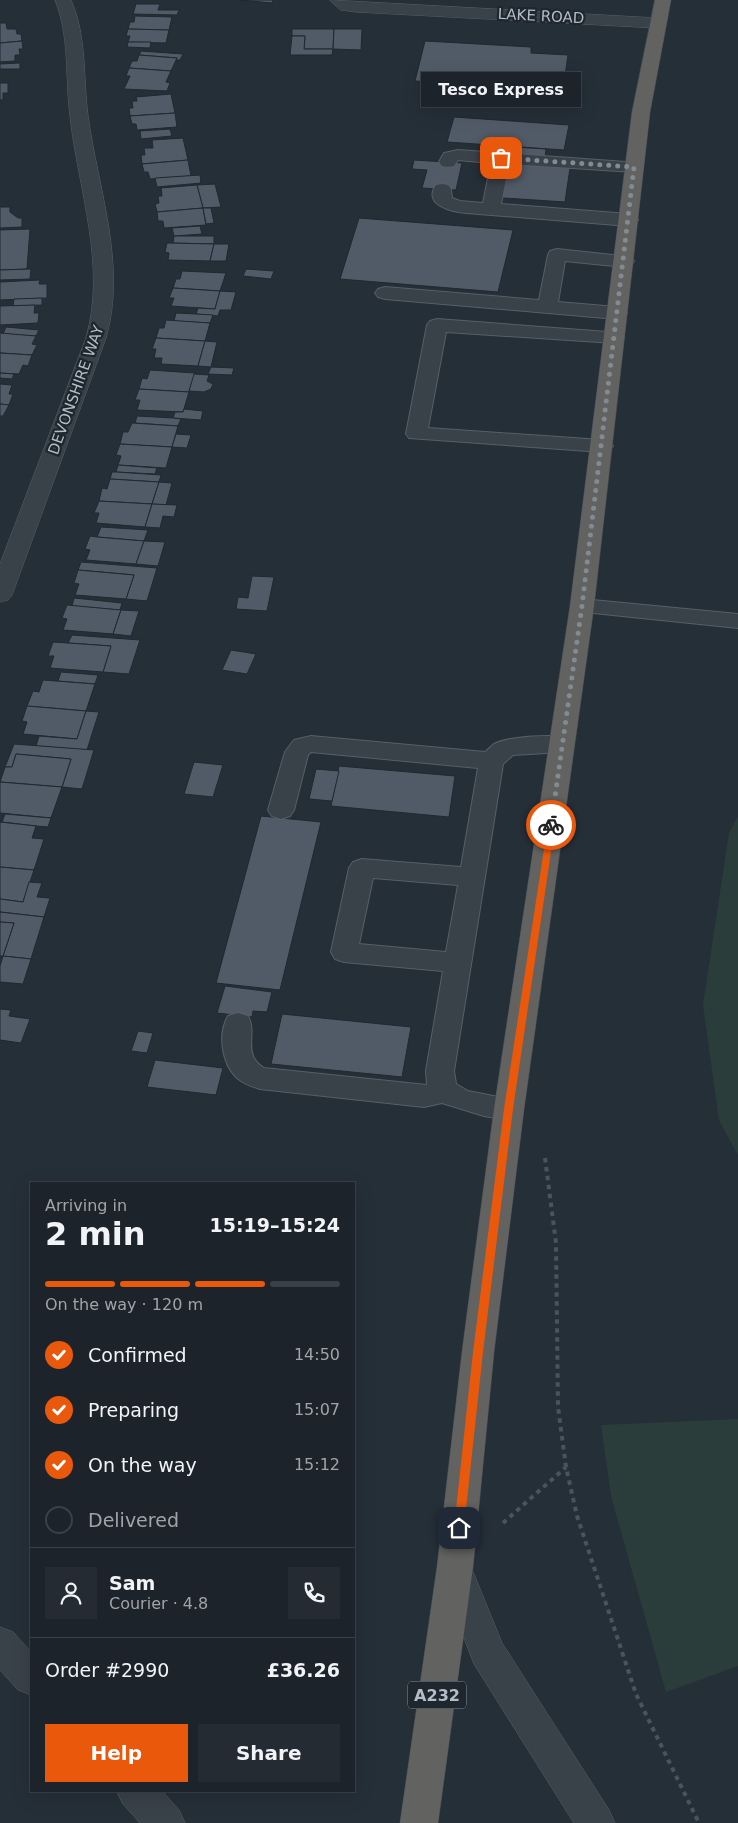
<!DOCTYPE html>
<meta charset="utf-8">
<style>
body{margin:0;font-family:"DejaVu Sans",sans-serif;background:#252b32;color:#f1f3f6;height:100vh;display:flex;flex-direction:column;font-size:19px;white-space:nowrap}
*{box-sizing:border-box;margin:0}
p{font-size:16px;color:#a0a4a8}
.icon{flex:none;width:28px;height:28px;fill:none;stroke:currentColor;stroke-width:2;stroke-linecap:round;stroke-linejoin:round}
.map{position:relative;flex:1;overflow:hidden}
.side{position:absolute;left:30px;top:1182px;width:325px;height:610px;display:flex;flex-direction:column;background:#1c232a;border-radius:0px;box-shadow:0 5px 20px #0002,0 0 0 1px #3a4047}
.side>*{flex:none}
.pin{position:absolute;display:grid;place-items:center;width:42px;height:42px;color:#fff;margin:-21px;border-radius:10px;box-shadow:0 2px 8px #0006}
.courier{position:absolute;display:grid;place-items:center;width:50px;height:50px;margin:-25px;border:4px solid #ea580c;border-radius:50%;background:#fff;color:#222;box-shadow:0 1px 6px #0007}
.bubble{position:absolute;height:35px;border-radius:0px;background:#1c232a;box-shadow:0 5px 20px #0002,0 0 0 1px #3a4047;font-size:16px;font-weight:600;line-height:35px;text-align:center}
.summary em{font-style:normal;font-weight:600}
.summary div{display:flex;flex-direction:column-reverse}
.summary{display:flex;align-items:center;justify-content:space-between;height:85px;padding:0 15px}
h1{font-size:32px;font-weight:600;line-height:38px}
.bar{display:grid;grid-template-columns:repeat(4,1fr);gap:8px 5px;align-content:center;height:60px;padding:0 15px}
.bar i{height:6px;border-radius:4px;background:#3a4047}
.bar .current{background:#ea580c}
.bar p{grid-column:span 4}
.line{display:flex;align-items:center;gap:12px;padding:0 15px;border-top:1px solid #3a4047}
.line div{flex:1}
.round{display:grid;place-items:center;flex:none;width:52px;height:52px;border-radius:0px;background:#252b32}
ol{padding:0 15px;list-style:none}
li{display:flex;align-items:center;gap:15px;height:55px}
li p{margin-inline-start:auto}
li .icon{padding:5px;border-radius:50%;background:#ea580c;color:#fff;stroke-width:4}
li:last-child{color:#a0a4a8}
li i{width:28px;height:28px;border:2px solid #3a4047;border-radius:50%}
.primary-button{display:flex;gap:10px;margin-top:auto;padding:10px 15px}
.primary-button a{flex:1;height:58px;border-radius:0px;background:#ea580c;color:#fff;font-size:20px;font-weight:600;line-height:58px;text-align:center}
.primary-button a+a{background:#252b32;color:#f1f3f6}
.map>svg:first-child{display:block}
.green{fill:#2a3d3b}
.building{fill:#515b67;stroke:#202830}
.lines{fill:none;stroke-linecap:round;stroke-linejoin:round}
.service-casing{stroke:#575f67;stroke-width:2}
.minor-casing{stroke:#575f67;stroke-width:1}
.tertiary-casing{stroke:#575f67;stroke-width:1}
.trunk-casing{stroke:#444c54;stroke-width:1}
.path{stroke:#475759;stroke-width:4;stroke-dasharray:4.5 4.5;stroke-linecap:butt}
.service{fill:#394149;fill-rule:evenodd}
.minor{fill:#394149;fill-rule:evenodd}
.tertiary{fill:#394149;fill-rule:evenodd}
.trunk{fill:#626260;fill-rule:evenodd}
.route{fill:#ea580c}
.done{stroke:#828b94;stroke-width:5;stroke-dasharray:0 9}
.labels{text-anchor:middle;stroke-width:4.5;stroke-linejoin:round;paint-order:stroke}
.far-street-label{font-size:15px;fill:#b4bcc5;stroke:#1e262e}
.shield{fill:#1e262e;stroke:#878f98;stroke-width:1}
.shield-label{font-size:16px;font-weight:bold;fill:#b4bcc5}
</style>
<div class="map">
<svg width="738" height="1823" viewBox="0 0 738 1823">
<rect width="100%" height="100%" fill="#252f38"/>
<g class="green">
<path d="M738,816v339l-19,-35 -16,-115 26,-172z"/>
<path d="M738,1419v247l-72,26 -55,-196 -10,-71z"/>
</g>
<g class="building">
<path d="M240,0h33l-1,3z"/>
<path d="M136,4h24l-2,6h21l-2,5 -44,-1z"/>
<path d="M135,16l37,1 -3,13 -41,-1 2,-7h4z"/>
<path d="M0,23h6l1,6h9l1,5h4l1,7 -22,2z"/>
<path d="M128,29l41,1 -3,13 -38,-1 2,-6h-4z"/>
<path d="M292,29h42l-1,20h-29l1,-13h-13z"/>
<path d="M334,29h28l-1,21 -28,-1z"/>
<path d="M292,36h13l-1,13h29l-1,6h-42z"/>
<path d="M22,41l1,8h-4l1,6h-5v6l-15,1v-19z"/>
<path d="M425,41l106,6v6l37,2 -4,28 -36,-2 -1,6 -112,-6z"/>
<path d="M128,42h23l-1,6 -23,-1z"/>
<path d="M141,51l42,3 -3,6h-4l1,-2 -38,-3z"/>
<path d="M139,55l38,3 -6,13 -42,-3 3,-7h5z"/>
<path d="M20,63v6h-20v-5z"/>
<path d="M129,68l42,3 -5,11 4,1 -3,8 -43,-2 6,-13h-4z"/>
<path d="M0,83h8v10h-5v7h-3z"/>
<path d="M171,94l4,19 -45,3 -1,-8h4l-1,-7h5l-1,-4z"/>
<path d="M175,113l2,14 -40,3 -1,-6h-4l-2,-8z"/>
<path d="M454,117l115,8 -5,25 -117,-8z"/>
<path d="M170,129l2,7 -31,3 -1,-8z"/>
<path d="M183,138l5,22 -46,4 -1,-9h4l-1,-7h9l-1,-8z"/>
<path d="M498,146l48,3 -2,17 26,2 -5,34 -77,-5z"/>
<path d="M188,160l3,16 -41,3 -2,-7h-4l-2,-8z"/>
<path d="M414,160l48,3 -6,27 -34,-2 5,-18 -15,-1z"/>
<path d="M200,175l1,8 -44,4 -2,-9z"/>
<path d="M215,184l6,23 -18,1 -6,-23z"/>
<path d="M197,185l6,23 -46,4 -2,-8 4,-1 -1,-7h4l-1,-8z"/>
<path d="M0,207h10v5l8,6h4v9l-22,1z"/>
<path d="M203,208l3,17 -42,3 -1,-7h-5l-1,-9z"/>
<path d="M203,208h8l3,15 -8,1z"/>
<path d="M359,218l154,12 -15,62 -158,-13z"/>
<path d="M200,226l2,8 -28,2 -2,-8z"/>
<path d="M30,229l-3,40 -27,1v-40z"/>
<path d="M174,236h40v8l-41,-1z"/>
<path d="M167,243l47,1 -4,17 -42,-1 1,-7 -4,-1z"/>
<path d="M214,244h15l-3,17h-16z"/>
<path d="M31,269l-1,10 -30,1v-10z"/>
<path d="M246,269l28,2 -3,8 -28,-3z"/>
<path d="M182,271l44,2 -6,18 -47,-3 3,-9h4z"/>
<path d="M40,280l-1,4h8v14l-47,2v-18z"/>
<path d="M173,288l47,3 -5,18 -44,-3 3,-8h-5z"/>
<path d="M220,291l16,1 -5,18h-11l-2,6 -22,-2 2,-6 17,1z"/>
<path d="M42,298v7l-29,1 1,-7z"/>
<path d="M35,305l-1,8h5l-1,10 -38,2v-19z"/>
<path d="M176,313l20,1 17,1 -3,8 -36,-2z"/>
<path d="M166,320l44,3 -5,18 -49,-3 3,-10h5z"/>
<path d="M6,327l33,3 -3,6 -33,-2z"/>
<path d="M0,333l36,3 -4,8 5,1 -5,10 -32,-2z"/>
<path d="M156,338l49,3 -7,25 -37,-2 1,-6h-8l2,-9h-4z"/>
<path d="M205,341l12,1 -6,25 -13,-1z"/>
<path d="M0,353l32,2 -4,11 -5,-1 -4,9 -19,-1z"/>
<path d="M211,367l23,1 -2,7 -24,-1z"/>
<path d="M150,370l45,3 -6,19 -50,-3 3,-11 5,1z"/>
<path d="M0,373l14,1 -2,5 -12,-1z"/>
<path d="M194,374l15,1 -2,6 6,3 -2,5 -7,3 -15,-1z"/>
<path d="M0,384l12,1 -3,9h4l-4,11 -9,-1z"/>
<path d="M139,389l50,3 -6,20 -46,-2 3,-10h-5z"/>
<path d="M0,404l9,1 -6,11h-3z"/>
<path d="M184,409l19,2 -2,9 -28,-2 2,-6h8z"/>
<path d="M137,416l36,2 8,1 -3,7 -43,-3z"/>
<path d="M132,423l46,3 -6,21 -52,-3 3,-12h5z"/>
<path d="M176,434l15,1 -4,13 -15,-1z"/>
<path d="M120,444l52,3 -6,21 -48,-3 3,-9 -5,-1z"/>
<path d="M118,465l39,3 -2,6 -39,-2z"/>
<path d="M112,472h4l45,3 -2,7 -49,-3z"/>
<path d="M110,479l49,3 -7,22 -53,-3 3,-13 5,1z"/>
<path d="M159,482l13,1 -6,22 -14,-1z"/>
<path d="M99,501l53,3 -7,23 -49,-4 3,-10h-5z"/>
<path d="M152,504l25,1 -3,12 -11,-1 -3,12 -15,-1z"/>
<path d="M101,527l47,3 -4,11 -47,-4z"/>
<path d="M90,536l7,1 47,4 -8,23 -50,-4 4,-10 -5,-1z"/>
<path d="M144,541l21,1 -7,24 -22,-2z"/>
<path d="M81,562l76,6 -10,33 -21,-2 8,-24 -56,-5z"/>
<path d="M78,570l56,5 -8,24 -51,-4 4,-11 -5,-1z"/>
<path d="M252,576l22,1 -7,34 -31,-2 2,-12 10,1z"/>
<path d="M74,598l48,5 -2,7 -48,-4z"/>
<path d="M67,605l54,5 -8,24 -50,-4 4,-11 -5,-1z"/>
<path d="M121,610l18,1 -8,25 -18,-2z"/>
<path d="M72,635l68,5 -11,34 -26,-2 8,-26 -43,-3z"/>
<path d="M53,642l15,1 43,3 -8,26 -53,-4 4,-12h-6z"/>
<path d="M231,650l25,4 -9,20 -25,-4z"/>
<path d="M61,672l37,3 -3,9 -37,-3z"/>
<path d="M43,680l52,4 -9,27 -59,-5 6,-15 6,1z"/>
<path d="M27,706l59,5 -9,28 -54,-5 4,-12 -5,-1z"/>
<path d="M86,711l13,1 -12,38 -51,-4 3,-10 38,3z"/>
<path d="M14,744l80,6 -12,39 -20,-2 9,-28 -55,-5 -4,13h-7z"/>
<path d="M16,754l55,5 -9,28 -62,-5 5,-15h7z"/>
<path d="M194,762l29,3 -10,32 -29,-3z"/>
<path d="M339,766l116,10 -6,41 -118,-11z"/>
<path d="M316,769l23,2 -7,30 -23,-2z"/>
<path d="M0,782l62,5 -11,31 -51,-5z"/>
<path d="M5,814l46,4 -3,9 -12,-1 -34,-4z"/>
<path d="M261,816l60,6 -41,168 -64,-7z"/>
<path d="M0,822l36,4 -4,12 12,1 -10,31 -34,-3z"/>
<path d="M0,867l34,3 -11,32 -23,-3z"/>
<path d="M29,882l13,1 -5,14 13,1 -6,19 -44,-5v-13l23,3z"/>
<path d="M0,912l44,5 -13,42 -28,-3 11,-33 -14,-1z"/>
<path d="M0,922l14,1 -11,33h-3z"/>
<path d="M3,956l28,3 -8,25 -23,-2v-16z"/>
<path d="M225,986l47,6 -5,20 -14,-1 -1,6 -35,-4z"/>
<path d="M0,1009l11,1 -2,6 21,3 -9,24 -21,-3z"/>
<path d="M282,1014l129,13 -9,50 -131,-13z"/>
<path d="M138,1031l15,2 -6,20 -16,-2z"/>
<path d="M155,1060l68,8 -7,27 -69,-8z"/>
</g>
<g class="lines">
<defs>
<g id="service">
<path d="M458,150l182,13 3,4 -3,4 -6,1 -125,-8 -8,40 128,10 7,2 2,4 -2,4 -7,2 -163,-13c-13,-1 -44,-8 -30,-28l6,-1 6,1 3,4 1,9 8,3 23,2 8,-40 -33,-3 -4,6 -6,1 -6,-1 -3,-4 5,-9z"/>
<path d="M557,249l74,8 3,4 -3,4 -7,2 -59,-6 -7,41 59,5 7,2 3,4 -3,4 -7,2 -232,-20 -7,-2 -3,-4 3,-4 7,-2 154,13 9,-45 2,-4z"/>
<path d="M437,319l184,14 3,4 -3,4 -7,2 -168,-11 -18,96 174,12 7,2 4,4 -4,4 -7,2 -193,-14 -3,-4 21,-109 3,-4z"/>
<path d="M582,599l156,15v14l-164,-17 -3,-5 3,-5z"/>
<path d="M311,736l174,16c3,-2 6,-6 9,-8 15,-8 61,-10 77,-6l3,6 -3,6 -9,2 -49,3 -10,9 -49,307 2,13 12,7 51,10 4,8 -4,8 -10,3 -25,-4 -42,-13 -18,4 -164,-18c-6,-2 -13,-4 -19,-8 -19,-13 -24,-46 -13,-65l10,-3 10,3c10,18 -7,38 16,52l163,17 -1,-14 17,-100 -99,-9 -9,-3 -4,-7 18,-84 4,-6 9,-3 99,8 17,-99 -167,-16 -3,3 -14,55 -4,6 -9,3 -9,-3 -4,-6 17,-58 9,-12zM373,878l85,7 -12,67 -87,-8z"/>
</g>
<g id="minor">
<path d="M55,0h16c16,36 12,78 17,116 10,73 39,149 18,222l-94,257 -4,5 -8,2v-38l86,-226c21,-73 -8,-149 -16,-222 -5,-38 0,-80 -15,-116z"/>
<path d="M330,0l327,18 6,1 3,4 -3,4 -6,1 -301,-16 -15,-2z"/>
<path d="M0,1627l13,5 18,20v43l-13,-5 -18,-20z"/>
<path d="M117,1791h45l17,19 6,13h-45l-17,-19z"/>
</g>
<path id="tertiary" d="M455,1552l12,5 35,86 107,167 6,13h-41l-100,-159 -37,-96 6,-11z"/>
<path id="trunk" d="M655,0h16l-21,112 -56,494 -70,503 -30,243 -21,215 -35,256h-38l37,-256 25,-215 32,-243 76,-503 62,-494z"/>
</defs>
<use href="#service" class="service-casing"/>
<use href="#minor" class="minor-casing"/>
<use href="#tertiary" class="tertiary-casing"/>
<use href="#trunk" class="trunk-casing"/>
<g class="path">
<path d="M545,1158l11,85 2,164 8,60 11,49 59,178 63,129"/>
<path d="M503,1523l63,-56"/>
</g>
<use href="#service" class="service"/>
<use href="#minor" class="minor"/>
<use href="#tertiary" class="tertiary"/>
<use href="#trunk" class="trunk"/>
</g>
<path class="route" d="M548,823h3l4,2 -42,284 -30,243 -19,176 -5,4 -5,-4 19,-176 31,-243z"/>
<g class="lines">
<path class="done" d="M501,158l133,9 -52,439 -31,219"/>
</g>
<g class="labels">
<g class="far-street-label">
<text transform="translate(541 16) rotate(3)" y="5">LAKE ROAD</text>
<text transform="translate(76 390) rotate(-70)" y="5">DEVONSHIRE WAY</text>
</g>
<rect class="shield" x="408" y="1681.5" width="58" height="27" rx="4"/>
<g class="shield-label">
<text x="437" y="1701">A232</text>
</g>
</g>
</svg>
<div class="pin" style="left:501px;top:158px;background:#ea580c"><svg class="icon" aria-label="bag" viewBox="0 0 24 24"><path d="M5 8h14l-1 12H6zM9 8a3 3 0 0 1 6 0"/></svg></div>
<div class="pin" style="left:459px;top:1528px;background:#1f2937"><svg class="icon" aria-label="home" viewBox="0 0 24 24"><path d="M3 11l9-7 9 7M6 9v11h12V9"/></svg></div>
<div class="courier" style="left:551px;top:825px"><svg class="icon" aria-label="bike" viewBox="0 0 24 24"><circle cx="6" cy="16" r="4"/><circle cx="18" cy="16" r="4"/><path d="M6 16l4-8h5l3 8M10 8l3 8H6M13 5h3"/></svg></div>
<div class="bubble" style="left:421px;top:72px;width:160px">Tesco Express</div>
<section class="side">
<div class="summary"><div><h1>2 min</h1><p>Arriving in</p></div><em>15:19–15:24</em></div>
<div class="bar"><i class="current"></i><i class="current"></i><i class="current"></i><i></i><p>On the way · 120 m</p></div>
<ol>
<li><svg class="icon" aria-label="check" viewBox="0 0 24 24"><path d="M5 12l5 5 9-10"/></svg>Confirmed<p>14:50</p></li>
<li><svg class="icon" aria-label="check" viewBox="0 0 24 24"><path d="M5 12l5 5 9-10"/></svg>Preparing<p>15:07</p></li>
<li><svg class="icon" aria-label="check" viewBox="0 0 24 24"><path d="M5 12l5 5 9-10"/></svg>On the way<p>15:12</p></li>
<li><i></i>Delivered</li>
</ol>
<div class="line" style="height:90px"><a class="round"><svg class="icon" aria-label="person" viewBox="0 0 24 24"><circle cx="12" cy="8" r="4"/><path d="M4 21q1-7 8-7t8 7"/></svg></a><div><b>Sam</b><p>Courier · 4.8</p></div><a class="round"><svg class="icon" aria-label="phone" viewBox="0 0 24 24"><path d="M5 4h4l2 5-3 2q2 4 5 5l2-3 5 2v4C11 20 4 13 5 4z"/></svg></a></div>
<div class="line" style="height:65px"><div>Order #2990</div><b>£36.26</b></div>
<div class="primary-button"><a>Help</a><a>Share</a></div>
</section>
</div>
